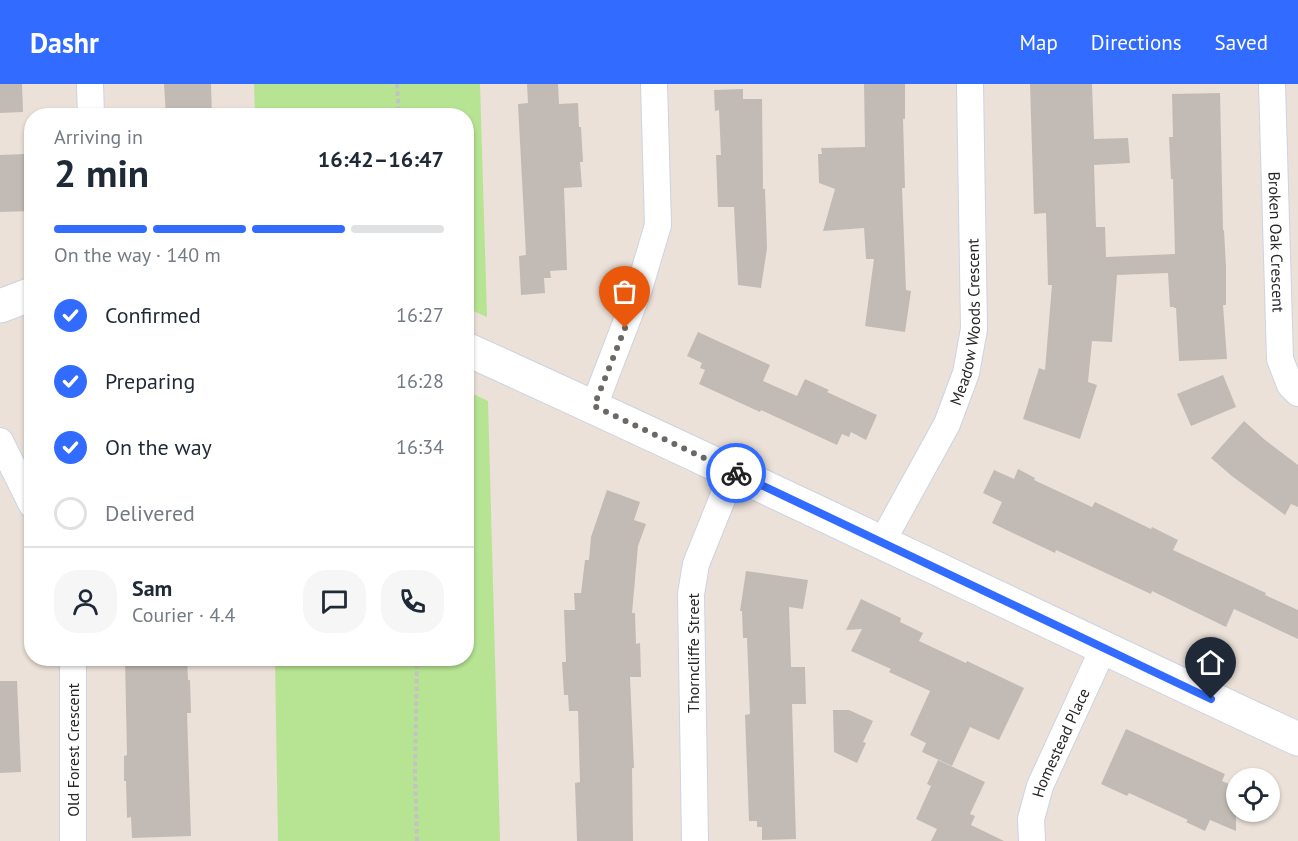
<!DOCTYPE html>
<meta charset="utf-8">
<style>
body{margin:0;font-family:"PT Sans",sans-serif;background:#f6f6f7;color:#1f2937;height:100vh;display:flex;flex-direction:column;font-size:22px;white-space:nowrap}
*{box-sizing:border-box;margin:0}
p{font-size:20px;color:#747a83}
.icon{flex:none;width:33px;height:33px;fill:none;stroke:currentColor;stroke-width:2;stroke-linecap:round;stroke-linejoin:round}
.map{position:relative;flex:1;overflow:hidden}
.details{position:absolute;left:24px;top:24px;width:450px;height:558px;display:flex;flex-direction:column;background:#fff;border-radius:24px;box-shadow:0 2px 4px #0004}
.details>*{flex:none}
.buttons{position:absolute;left:1226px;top:684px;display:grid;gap:12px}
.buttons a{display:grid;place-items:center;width:54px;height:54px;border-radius:50%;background:#fff;box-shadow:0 2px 4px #0004;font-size:30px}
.pin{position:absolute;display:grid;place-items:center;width:51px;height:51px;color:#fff;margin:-62px -26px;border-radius:50% 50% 50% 0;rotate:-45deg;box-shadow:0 0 6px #0007}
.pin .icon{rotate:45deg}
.courier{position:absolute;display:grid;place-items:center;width:60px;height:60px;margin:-30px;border:4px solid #316bff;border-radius:50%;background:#fff;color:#222;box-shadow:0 2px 8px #0007}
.summary em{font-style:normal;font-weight:800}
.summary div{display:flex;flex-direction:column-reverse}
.summary{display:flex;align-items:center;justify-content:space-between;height:102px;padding:0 30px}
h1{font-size:39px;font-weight:800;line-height:45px}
.bar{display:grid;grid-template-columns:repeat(4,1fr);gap:9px 6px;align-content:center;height:72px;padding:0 30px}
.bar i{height:8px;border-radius:4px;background:#e0e1e3}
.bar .current{background:#316bff}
.bar p{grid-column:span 4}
.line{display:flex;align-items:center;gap:15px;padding:0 30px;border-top:2px solid #e0e1e3}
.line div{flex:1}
.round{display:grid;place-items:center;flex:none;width:63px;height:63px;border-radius:24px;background:#f6f6f7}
ol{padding:0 30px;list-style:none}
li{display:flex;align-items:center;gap:18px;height:66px}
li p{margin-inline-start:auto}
li .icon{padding:6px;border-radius:50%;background:#316bff;color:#fff;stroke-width:4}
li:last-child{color:#747a83}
li i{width:33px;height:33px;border:3px solid #e0e1e3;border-radius:50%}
header{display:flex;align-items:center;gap:36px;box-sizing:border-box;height:84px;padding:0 30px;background:#316bff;color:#fff}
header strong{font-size:28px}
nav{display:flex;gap:33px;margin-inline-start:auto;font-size:21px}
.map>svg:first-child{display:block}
.green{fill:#b6e492}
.building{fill:#c2bbb5}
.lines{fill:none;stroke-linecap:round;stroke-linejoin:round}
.street-casing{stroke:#cdd3e1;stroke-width:28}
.secondary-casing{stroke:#cdd3e1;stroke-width:35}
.path{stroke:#c3c3c3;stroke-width:4;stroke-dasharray:4.5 3;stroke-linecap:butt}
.street{stroke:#fff;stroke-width:26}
.secondary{stroke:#fff;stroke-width:33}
.done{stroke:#6c6865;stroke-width:6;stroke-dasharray:0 10.8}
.route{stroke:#316bff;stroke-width:8}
.labels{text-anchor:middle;stroke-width:4.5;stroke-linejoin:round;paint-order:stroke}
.street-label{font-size:16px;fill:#272727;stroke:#fff}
</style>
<header>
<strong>Dashr</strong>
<nav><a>Map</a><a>Directions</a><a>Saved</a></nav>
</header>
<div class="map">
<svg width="1298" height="757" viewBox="0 0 1298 757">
<rect width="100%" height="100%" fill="#ebe1d8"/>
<g class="green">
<path d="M254,0h226l7,233 -20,-9 -1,-192 -211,-1z"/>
<path d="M467,307l21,10 12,440h-222l-3,-182 191,-1z"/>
</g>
<g class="building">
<path d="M0,0h22l1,28 -23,1z"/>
<path d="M164,0h47l1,32h-46z"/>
<path d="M527,0h31l1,20 19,-1 1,24h2l2,35h-3l2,25 -18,1 3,82 -17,1 1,7h-7l1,15 -24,2 -2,-39 7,-1 -8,-151 10,-1z"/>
<path d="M864,0h41v35h-2l2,69h-3l4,102 5,1 -6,41 -40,-6 9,-67h-8l-2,-31 -41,3 12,-42 -16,-6 -1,-29h4l-1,-6 44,-1z"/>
<path d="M1030,0h62l2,55 34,-1 2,25 -36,2 2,62h9l1,30 69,-3 -2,-75h-2l-2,-42h4l-1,-43 48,-1 3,137h1l2,37v38h-3l4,54 -48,2 -3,-53h-2v-1h-4l-2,-34 -51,2 -5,67 -20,-1 -4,41 9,3 -17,54 -57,-20 16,-51 6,2 7,-85h-4l-2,-72 -12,1z"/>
<path d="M743,5v10h19l1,90h2l2,59 -6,40 -23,-3 -4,-78h-16l-2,-52h5l-2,-45 -4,1 -1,-21z"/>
<path d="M25,70l1,32 4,-1 1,26 -31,1v-57z"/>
<path d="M698,248l72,33 -7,16 34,15 8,-17 24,11 -2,2 50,23 -11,25 -15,-8 -2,5 -7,-3 -5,11 -76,-35 -1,2 -61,-28 6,-14 -5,-2 2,-5 -15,-7z"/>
<path d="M1223,291l13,32 -45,19 -14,-32z"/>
<path d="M1244,337l21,19 33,25v42l-7,-3 -6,11 -52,-38 -22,-19z"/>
<path d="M1018,385l17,9 -1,2 58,27 3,-5 56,27 1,-2 26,13 -5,10 93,43 -1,2 33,15v29l-64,-30 -8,18 -74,-36 -1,3 -95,-44 -1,3 -63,-30 10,-21 -19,-9 11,-23 20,9z"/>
<path d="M607,406l33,12 -6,18 12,4 -8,22 -6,67h3l1,31 4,-1 1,34h-11l4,91h-2l1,73h-56l-2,-58 5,-1 -2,-71h-9l-1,-16h-4l-2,-33h4l-2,-52h11l-1,-17h7l4,-33h4l2,-23z"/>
<path d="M746,487l62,9 -5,29 -14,-2 2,60h14l1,37h-14l4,135 -34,1v-13h-5v-6h-8l-4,-106 5,-1 -3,-76h-4l-1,-27h-2z"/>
<path d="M861,515l40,19 -1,4 23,11 -4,8 47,22 1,-2 57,27 -25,52 -29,-13 -18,39 -30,-14 4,-9 -16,-8 20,-44 -41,-19 2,-3 -40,-18 11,-22 -16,1z"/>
<path d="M125,574h62l1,22h2l1,33h-4l4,123 -59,2 -1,-21 -4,1 -1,-37h-2v-25l3,-1z"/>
<path d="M0,597h17l4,91 -21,1z"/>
<path d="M833,626h16l24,11 -10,21 3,1 -9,20 -23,-11z"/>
<path d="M1126,645l99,45 -3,7 14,6v44l-26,-11 -5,11 -19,-9 2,-2 -59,-27 -2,3 -26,-12z"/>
<path d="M938,676l47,22 -15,32 5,2 -4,9 33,16h-73l6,-12 -21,-10 15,-33 -4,-2z"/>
</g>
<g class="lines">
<defs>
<g id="street">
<path d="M90,0l1,32"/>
<path id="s1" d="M1272,0l8,275 10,26 8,8"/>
<path d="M594,322l45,-117 19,-64 -4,-141"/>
<path d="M0,357l32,64"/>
<path id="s2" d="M882,458l65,-118 19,-51 8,-44 -4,-245"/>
<path d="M73,574v183"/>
<path d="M695,757l-4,-247 5,-30 37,-92"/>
<path id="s3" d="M1032,757l-1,-22 9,-33 63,-137"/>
</g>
<g id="secondary">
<path d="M0,222l32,-12"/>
<path d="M466,265c280,126 554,261 832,390"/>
</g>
</defs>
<use href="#street" class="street-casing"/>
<use href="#secondary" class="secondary-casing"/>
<g class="path">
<path d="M397,0l2,32"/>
<path d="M417,757l-2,-68 2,-115"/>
</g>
<use href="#street" class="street"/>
<use href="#secondary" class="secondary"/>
</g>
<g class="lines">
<path class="done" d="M625,244l-31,78 142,67"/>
<path class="route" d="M736,389l475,226"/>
</g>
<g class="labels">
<g class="street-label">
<text dy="6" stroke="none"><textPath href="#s1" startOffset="158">Broken Oak Crescent</textPath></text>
<text dy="6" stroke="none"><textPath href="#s2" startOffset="240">Meadow Woods Crescent</textPath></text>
<text transform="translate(693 569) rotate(-90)" y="6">Thorncliffe Street</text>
<text dy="6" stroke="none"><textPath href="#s3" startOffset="104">Homestead Place</textPath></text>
<text transform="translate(73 666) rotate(-90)" y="6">Old Forest Crescent</text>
</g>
</g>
</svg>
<div class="buttons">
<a><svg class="icon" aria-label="locate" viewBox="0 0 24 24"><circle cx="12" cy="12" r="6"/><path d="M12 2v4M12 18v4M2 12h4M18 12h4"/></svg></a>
</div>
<div class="pin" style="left:625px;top:244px;background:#ea580c"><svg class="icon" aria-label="bag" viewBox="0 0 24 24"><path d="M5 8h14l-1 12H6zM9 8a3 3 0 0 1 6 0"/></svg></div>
<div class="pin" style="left:1211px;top:615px;background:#1f2937"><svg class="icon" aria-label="home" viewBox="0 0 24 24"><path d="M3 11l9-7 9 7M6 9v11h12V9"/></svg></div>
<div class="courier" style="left:736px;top:389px"><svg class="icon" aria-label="bike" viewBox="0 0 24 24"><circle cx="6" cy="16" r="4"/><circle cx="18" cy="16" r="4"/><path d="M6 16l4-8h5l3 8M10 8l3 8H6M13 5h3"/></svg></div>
<section class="details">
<div class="summary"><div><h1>2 min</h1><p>Arriving in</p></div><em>16:42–16:47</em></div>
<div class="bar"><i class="current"></i><i class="current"></i><i class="current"></i><i></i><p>On the way · 140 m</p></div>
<ol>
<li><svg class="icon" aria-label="check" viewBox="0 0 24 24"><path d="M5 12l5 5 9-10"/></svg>Confirmed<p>16:27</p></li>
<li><svg class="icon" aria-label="check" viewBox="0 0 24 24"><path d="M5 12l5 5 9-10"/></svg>Preparing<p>16:28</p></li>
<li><svg class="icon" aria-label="check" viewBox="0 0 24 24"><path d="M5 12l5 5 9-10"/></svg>On the way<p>16:34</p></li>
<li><i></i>Delivered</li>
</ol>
<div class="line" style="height:108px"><a class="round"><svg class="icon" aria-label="person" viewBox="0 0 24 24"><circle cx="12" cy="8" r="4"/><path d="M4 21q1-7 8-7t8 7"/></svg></a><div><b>Sam</b><p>Courier · 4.4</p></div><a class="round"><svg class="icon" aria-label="chat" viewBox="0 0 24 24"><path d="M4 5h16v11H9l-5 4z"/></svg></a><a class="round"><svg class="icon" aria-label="phone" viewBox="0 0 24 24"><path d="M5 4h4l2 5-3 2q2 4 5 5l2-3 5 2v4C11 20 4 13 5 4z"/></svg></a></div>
</section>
</div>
